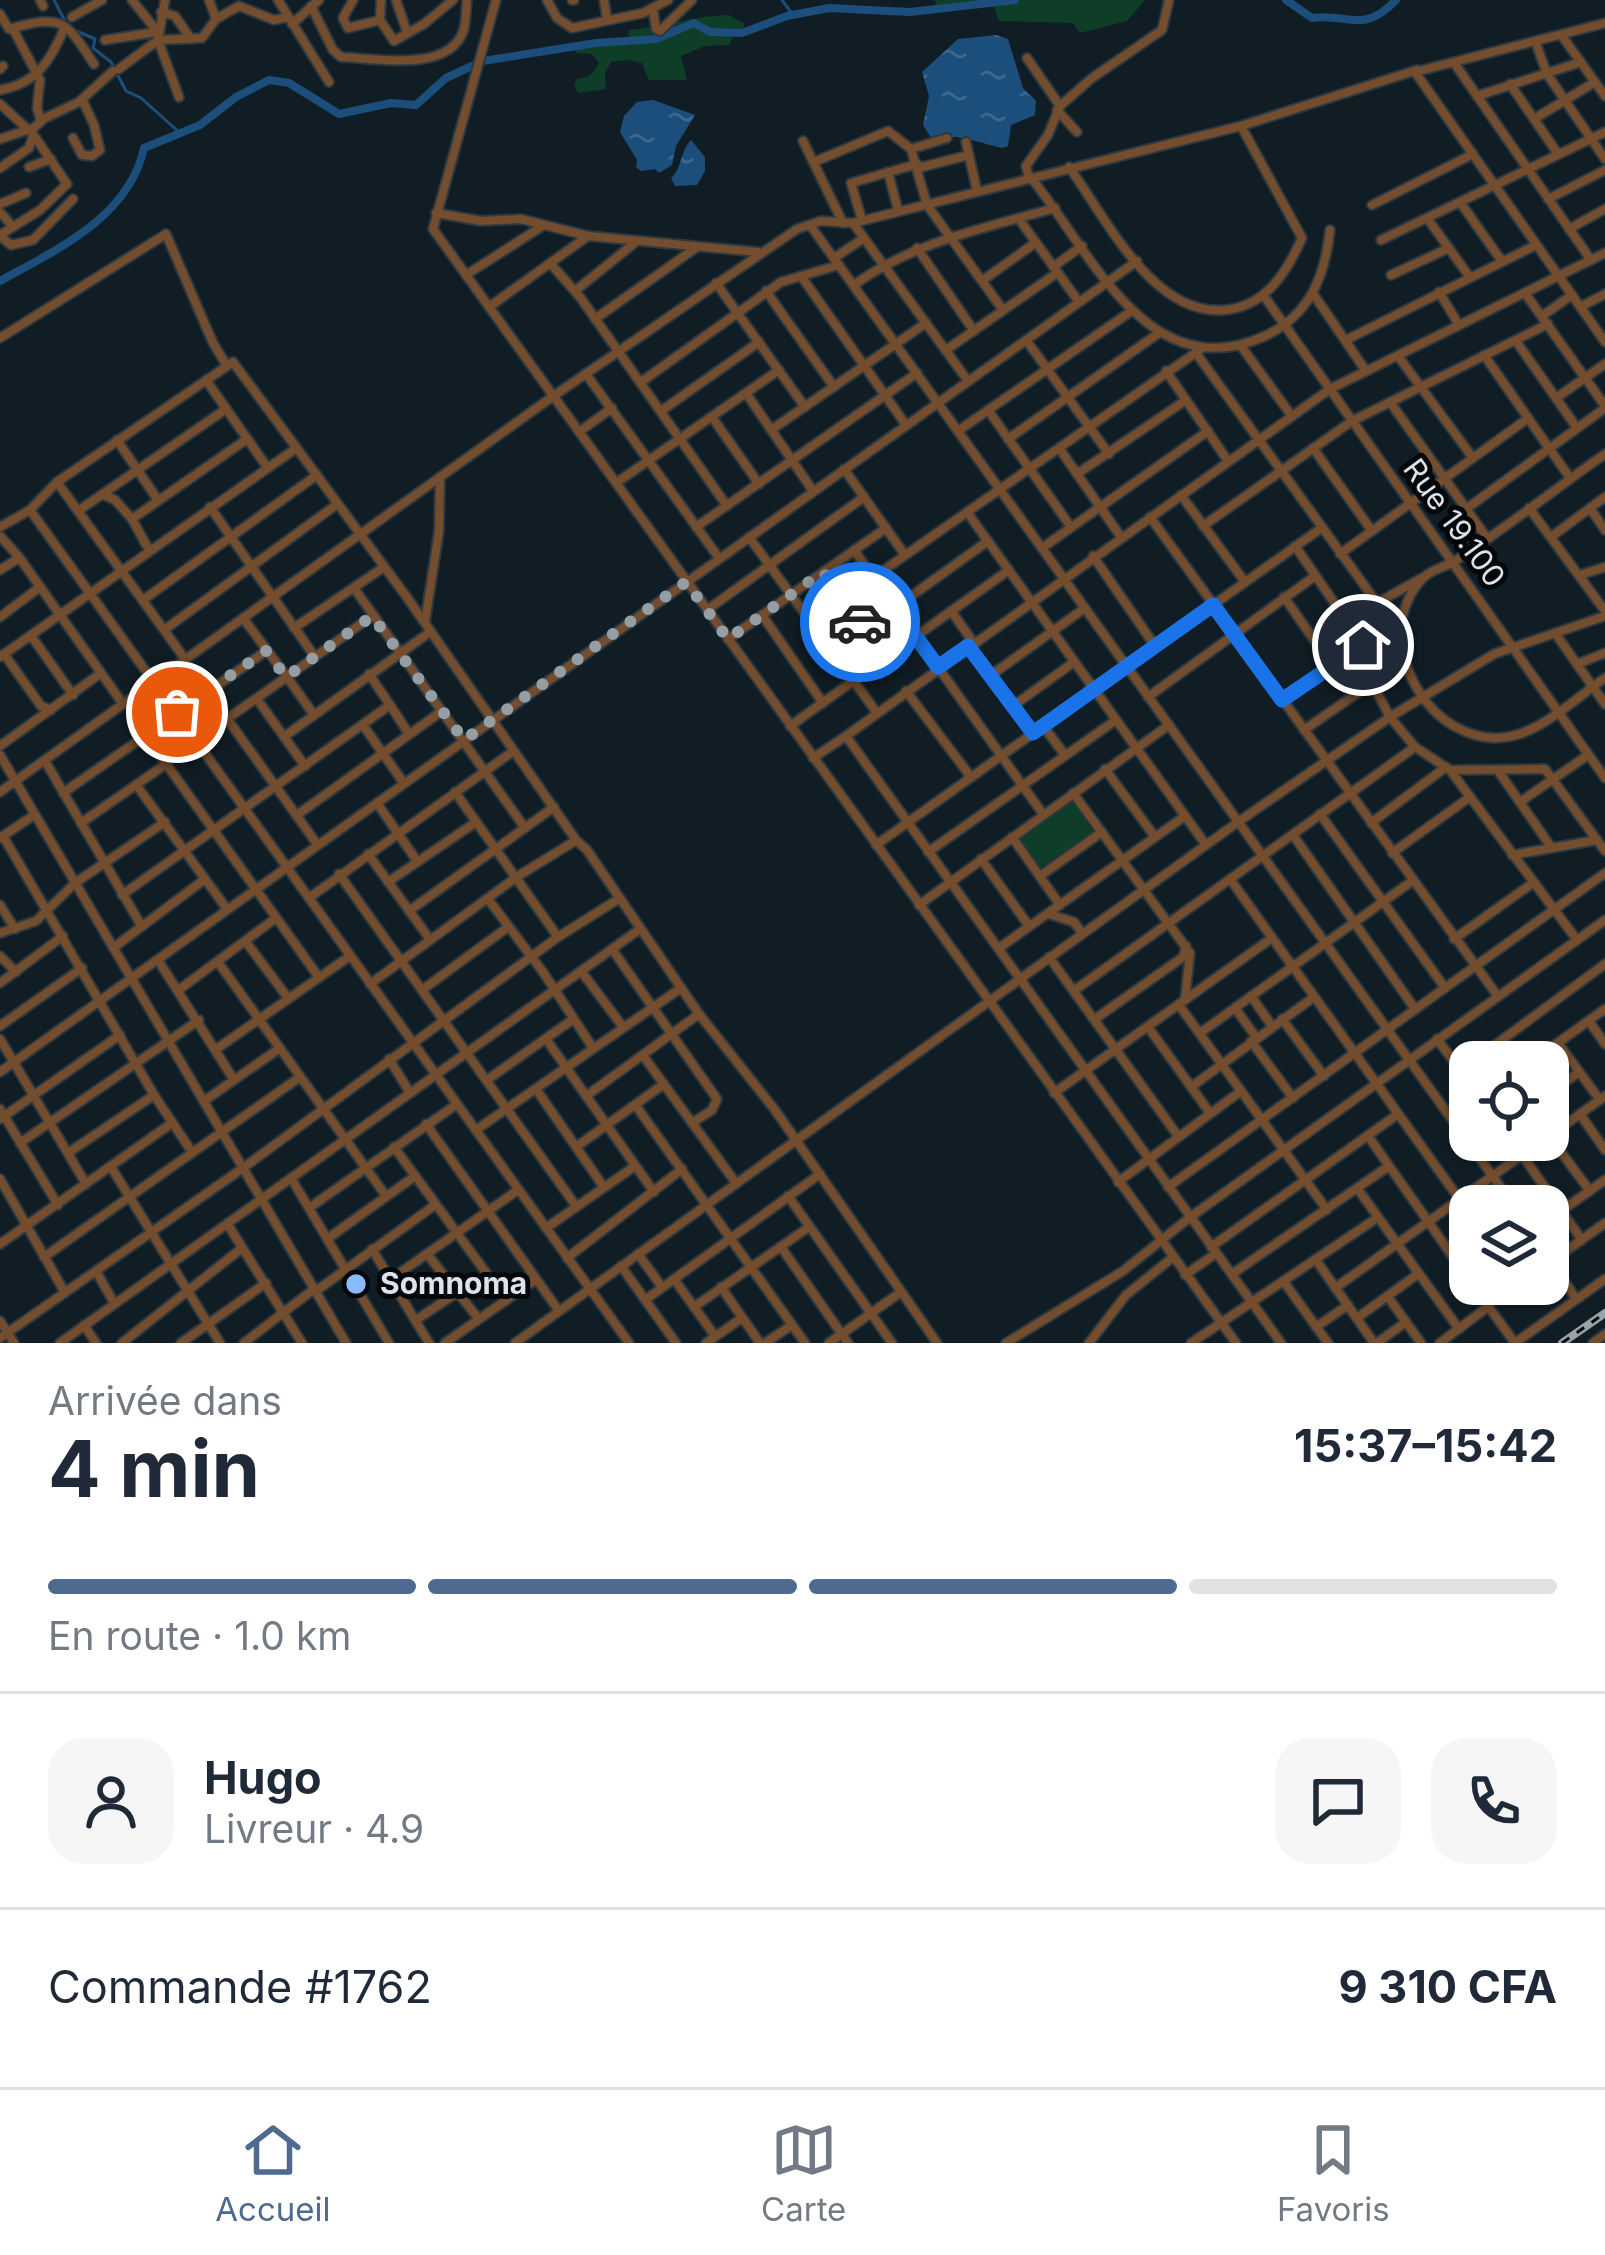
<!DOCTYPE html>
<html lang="fr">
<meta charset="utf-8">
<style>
body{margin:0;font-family:Inter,sans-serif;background:#f6f6f7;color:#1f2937;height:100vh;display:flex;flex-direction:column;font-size:45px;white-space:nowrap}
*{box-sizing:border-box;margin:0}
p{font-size:39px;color:#747a83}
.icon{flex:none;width:66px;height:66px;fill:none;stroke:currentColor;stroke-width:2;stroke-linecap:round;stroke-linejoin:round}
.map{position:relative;height:1343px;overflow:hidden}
.details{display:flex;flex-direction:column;background:#fff;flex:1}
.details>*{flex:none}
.controls{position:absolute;left:1449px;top:1041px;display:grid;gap:24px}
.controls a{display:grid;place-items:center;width:120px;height:120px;border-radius:24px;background:#fff;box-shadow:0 3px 9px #0004;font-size:60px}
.pin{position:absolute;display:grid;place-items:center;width:102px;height:102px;color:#fff;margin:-51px;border:6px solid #fff;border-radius:50%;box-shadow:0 3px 12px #0007}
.courier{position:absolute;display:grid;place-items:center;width:120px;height:120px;margin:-60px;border:9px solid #1a73e8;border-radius:50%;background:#fff;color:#222;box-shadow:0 3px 15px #0007}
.headline em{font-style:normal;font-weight:700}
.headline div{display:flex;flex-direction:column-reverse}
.headline{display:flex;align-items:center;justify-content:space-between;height:204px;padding:0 48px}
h1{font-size:78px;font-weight:700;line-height:90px}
.bar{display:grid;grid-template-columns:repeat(4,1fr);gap:18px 12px;align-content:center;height:144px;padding:0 48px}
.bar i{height:15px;border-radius:9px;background:#e0e1e3}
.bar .current{background:#4e6a90}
.bar p{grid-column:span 4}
.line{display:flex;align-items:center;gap:30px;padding:0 48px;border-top:3px solid #e0e1e3}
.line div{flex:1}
.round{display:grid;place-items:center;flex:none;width:126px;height:126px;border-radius:36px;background:#f6f6f7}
.tabs{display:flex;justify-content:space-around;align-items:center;height:168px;border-top:3px solid #e0e1e3;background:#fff;font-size:33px;color:#747a83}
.tabs a{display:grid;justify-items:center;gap:6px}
.tabs .current{color:#4e6a90}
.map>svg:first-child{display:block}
.grass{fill:#0e3d28}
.water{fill:url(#water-ripples)}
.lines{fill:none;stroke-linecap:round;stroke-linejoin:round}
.stream{stroke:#1c4e7b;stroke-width:3}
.river{stroke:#1c4e7b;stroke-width:8}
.minor-casing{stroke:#2d3941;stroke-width:12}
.minor{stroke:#734d2d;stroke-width:8}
.rail-casing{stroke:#9aa2aa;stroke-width:8}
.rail{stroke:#03070a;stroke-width:3;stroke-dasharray:9;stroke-linecap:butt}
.done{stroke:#959ea5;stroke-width:12;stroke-dasharray:0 21.6}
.route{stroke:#1a73e8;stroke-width:15}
.poi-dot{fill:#88bafc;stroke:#03070a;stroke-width:4.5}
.labels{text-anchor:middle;stroke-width:10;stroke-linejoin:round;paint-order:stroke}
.street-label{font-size:30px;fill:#dce3ea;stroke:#03070a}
.poi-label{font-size:30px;font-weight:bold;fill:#dce3ea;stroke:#03070a;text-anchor:start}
</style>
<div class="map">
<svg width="1605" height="1343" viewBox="0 0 1605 1343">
<defs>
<pattern id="water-ripples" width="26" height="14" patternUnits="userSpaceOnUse" patternTransform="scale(3)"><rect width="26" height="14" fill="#1c4e7b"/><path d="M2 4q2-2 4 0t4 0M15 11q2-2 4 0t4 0" fill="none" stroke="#3c678e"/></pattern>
</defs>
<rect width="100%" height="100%" fill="#111d25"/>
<g class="grass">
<path d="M935,0h210l-18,21 -47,12 -7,-10 -74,-2 -7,-21 -56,5z"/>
<path d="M728,15l16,8 -1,8 -9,1 -4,13 -25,1 -24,10 6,24h-38l-7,-17 -15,-3 -16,2 -6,11 1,16 -28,4 -4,-8 3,-6 13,-3 9,-13 -7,-9 -16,-1v-6l52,-9 1,-8c35,-3 64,-14 99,-15z"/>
<path d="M1072,800l21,32 -55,37 -22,-31z"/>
</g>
<g class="water">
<path d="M996,35l12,4 15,49 13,13 -1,14 -24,10 -3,21 -6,2c-23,-5 -48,-16 -71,-10l-8,-13 6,-29 -7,-24 36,-33z"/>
<path d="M653,100l42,15 -19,31 -4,19 -13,8 -4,-4 -14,2 -5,-4 1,-7 -17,-28 4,-16 13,-14z"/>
<path d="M691,140l14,17v14l-8,14 -22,1 -4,-8c11,-9 9,-27 20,-38z"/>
</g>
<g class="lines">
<g class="stream">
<path d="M54,0l13,25"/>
<path d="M782,0l11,15"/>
<path d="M74,30l21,9 -2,9 18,14 15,29 15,7 39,35"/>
</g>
<g class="river">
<path d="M1286,0l26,18c34,-6 50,18 84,-18"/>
<path d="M0,281c58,-32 129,-64 144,-133l56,-23 36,-28 33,-17 20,3 50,31 52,-11 25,2 30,-27 37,-17 113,-18 60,-4 38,-16 16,9 32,1 45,-17 42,-8 81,4 105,-12"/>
</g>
<defs>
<g id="minor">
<path d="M40,0l3,6"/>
<path d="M132,0l25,31"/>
<path d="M165,0l-7,40 21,57"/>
<path d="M209,0l7,19"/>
<path d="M278,0l51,82"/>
<path d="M353,0l-10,18 5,10 32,-8"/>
<path d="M381,0l-1,20 14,21 30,-17 29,-24"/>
<path d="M396,0l11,32"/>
<path d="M496,0l-63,229 803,1114"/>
<path d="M547,0l10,18 15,10 71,-15 25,-13"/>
<path d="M572,0h2"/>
<path d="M604,0l3,19"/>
<path d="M1169,0l-7,30 -70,48 -32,28 -12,29 -22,31 2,8c61,73 118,216 237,162 45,-21 60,-60 65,-106"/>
<path d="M311,6l22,44 8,7c32,1 110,17 123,-28 2,-9 2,-20 3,-29"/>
<path d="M653,10l3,19 4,2 32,-31"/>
<path d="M161,12l14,4 16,23"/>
<path d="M0,14l9,15c54,-15 56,-9 85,35"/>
<path d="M72,17l30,-17"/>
<path d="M1605,23l-190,49 190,270"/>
<path d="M292,24l27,-24"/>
<path d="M13,29l27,51 -3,28 4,13"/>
<path d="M1562,36l43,60"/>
<path d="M105,40l52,-8"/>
<path d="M1536,43l11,31 58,85"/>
<path d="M1027,58l33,48"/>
<path d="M1455,64l136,196"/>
<path d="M0,69l3,-3"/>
<path d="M119,69l39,-29 44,-2 14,-19 23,-13 35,14 14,-3"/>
<path d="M1510,84l48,70"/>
<path d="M0,90c36,-6 51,-30 64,-61"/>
<path d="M1477,96l104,-34"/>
<path d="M0,104l33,30 34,50 -27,26 -40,25"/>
<path d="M1057,110l20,22"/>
<path d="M1534,119l61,-37"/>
<path d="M30,131l15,-13 34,-16 34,-31"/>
<path d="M73,138l9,17 10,1 8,-6 -6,-25 -12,-26"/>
<path d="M0,139l27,-9"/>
<path d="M803,141l40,82"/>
<path d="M966,142l11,49"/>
<path d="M911,149l36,-11"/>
<path d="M814,162l74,-31 23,18 16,56 76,105"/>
<path d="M29,167l22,-8"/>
<path d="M1069,167c37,51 84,150 156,143 41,-4 62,-38 77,-72l-61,-112"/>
<path d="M0,168l29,-20 4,-12"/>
<path d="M918,168l51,-13"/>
<path d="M888,172l10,38"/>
<path d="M1548,199l57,-29"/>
<path d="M1460,202l41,58"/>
<path d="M0,204l26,-11"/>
<path d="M1372,205l101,-51"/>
<path d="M0,212l13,15"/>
<path d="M436,213l45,8 40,-2 67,17 170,16"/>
<path d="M1427,218l42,58"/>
<path d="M1019,219l60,83"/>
<path d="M862,220l-11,-37 66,-19"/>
<path d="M853,223l115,158"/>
<path d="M810,225l704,981"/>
<path d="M1569,229l36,-20"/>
<path d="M0,236l11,9 22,-5 40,-41"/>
<path d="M1381,240l224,-108"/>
<path d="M917,248l57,83"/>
<path d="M834,258l30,-20"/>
<path d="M550,263l30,34 147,209"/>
<path d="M1053,267l29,-21"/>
<path d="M466,275l75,-48"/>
<path d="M1391,275l58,-27"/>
<path d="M801,276l105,149"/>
<path d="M983,280l52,-37"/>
<path d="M716,283l89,124"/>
<path d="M854,285c59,-43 131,-57 201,-77"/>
<path d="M575,291l62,-50"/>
<path d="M766,291l68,96"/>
<path d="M1439,292l20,33"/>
<path d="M1525,293l80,113"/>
<path d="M1314,295l52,76"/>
<path d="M1264,296l341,482"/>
<path d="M489,307l99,-71"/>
<path d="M1580,307l25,-13"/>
<path d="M1542,316l30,-21"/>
<path d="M595,319l102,-72"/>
<path d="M0,338l166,-104 47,109 14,23"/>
<path d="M1026,340l83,114"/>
<path d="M1346,340l190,-95"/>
<path d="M1516,341l61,87"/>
<path d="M1241,346l50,69"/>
<path d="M946,350l111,-77"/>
<path d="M1196,353l181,250"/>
<path d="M1484,355l86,123"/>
<path d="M1398,356l75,102"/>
<path d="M1166,371l62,90"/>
<path d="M586,374l133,184"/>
<path d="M206,380l61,87"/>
<path d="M641,382l140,-100 58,-17"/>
<path d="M746,393l67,98"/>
<path d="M1556,398l49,-34"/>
<path d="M1390,402l97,136"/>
<path d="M988,410l83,117"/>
<path d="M661,411l98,-69"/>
<path d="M712,417l47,67"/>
<path d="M771,430l155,-107"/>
<path d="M958,431l172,-119"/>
<path d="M579,432l33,-24"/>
<path d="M1008,439l151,-106"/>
<path d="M117,440l41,60"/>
<path d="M1059,448l62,89"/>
<path d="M1313,448l59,83"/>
<path d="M1605,454c-50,35 -99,74 -150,107 -10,6 -25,9 -32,17 -58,60 9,176 89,158 33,-7 65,-39 93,-58"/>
<path d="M844,469l61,86"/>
<path d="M1077,474l109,-74"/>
<path d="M57,482l128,177"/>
<path d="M616,483l163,-113"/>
<path d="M104,495l11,5 17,19"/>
<path d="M1181,495l64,87"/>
<path d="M210,507l105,150"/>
<path d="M1529,508l76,103"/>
<path d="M1590,508l15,22"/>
<path d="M1466,509l139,-101"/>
<path d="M30,510l599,833"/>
<path d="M78,511l148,-102"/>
<path d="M967,512l239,333"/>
<path d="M1150,517l347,478"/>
<path d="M1203,526l149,-105 196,-97"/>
<path d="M0,527l30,-17 27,-28 176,-120 173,234 170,244 11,10 112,164 76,96 162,233"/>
<path d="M696,527l221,-154"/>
<path d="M0,536l19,21 104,147"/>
<path d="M749,537l128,176"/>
<path d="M1551,537l54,-40"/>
<path d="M1295,546l65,94 12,43 18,34 25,30 35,23 127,170"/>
<path d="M1042,548l166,-117"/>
<path d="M149,550l-17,-31 115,-80"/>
<path d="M854,550l189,264"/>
<path d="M1340,554l187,-135"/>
<path d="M1093,556l62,90"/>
<path d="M0,570l19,-12"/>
<path d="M823,572l63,86"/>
<path d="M1580,575l25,-8"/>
<path d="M874,577l327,-228"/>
<path d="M354,588l171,240"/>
<path d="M1284,597l47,67"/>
<path d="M143,600l174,-125"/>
<path d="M896,607l92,-66"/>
<path d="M707,610l157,-113"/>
<path d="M952,612l21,30"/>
<path d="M762,615l61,88"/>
<path d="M0,617l40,-30"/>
<path d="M425,622l14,-91 1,-54"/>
<path d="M294,628l90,-61"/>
<path d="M164,630l172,-125"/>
<path d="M1365,630l37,2"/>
<path d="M1555,633l50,71"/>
<path d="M32,637l41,58"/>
<path d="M728,639l158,-111"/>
<path d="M1360,640l17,-37 45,-25"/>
<path d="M968,646l65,87"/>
<path d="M4,654l37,52 10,4"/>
<path d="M0,657l295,-208"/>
<path d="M1577,664l28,-11"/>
<path d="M990,676l95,-68"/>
<path d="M906,691l65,86"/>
<path d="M208,692l58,-41"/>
<path d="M1148,697l167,-121"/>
<path d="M257,699l48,67"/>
<path d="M1282,700l81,-55"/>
<path d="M390,705l19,29"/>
<path d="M1013,706l61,-44"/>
<path d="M314,715l-27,-38 85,-61"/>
<path d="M228,718l59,-41 -44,-59"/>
<path d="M363,725l40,57"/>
<path d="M790,726l219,-156"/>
<path d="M1043,726l22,29"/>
<path d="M1304,730l68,-47"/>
<path d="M285,736l145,-104"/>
<path d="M846,736l484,-347 275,-136"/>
<path d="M147,737l171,239"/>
<path d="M0,746l101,-73"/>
<path d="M0,755l346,588"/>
<path d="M813,758l33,-22 435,607"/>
<path d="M45,761l96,164"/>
<path d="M1105,769l50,68"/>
<path d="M1451,770l94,-1 60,82"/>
<path d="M1499,772l52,75"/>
<path d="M137,786l90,123"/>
<path d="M0,792l552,-395 245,-168 24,-8 32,2 388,-97 176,-56"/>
<path d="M455,792l103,145"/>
<path d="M63,793l145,-101 109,152"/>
<path d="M1073,793l117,160 -5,46"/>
<path d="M1520,802l68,-47"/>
<path d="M377,803l40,58"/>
<path d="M1320,814l125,174"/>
<path d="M297,815l145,-104"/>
<path d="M81,823l85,-59"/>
<path d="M1371,823l75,-56"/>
<path d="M1293,835l122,174"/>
<path d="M3,836l151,259 38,57"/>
<path d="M1012,837l48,68"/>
<path d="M0,838l34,-23"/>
<path d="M876,845l444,-316"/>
<path d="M928,852l188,-132"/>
<path d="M1392,853l78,-56"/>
<path d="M368,854l61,84"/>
<path d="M1512,855l85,-15"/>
<path d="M981,859l48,67"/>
<path d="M339,874l237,332"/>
<path d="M1040,876l62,-44"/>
<path d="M1230,879l240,335"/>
<path d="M388,882l88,-60"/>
<path d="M122,895l268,-190 -21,-31"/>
<path d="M309,898l203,-146"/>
<path d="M488,899l55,73 50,76"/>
<path d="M0,905l15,24"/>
<path d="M919,905l250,-180"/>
<path d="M409,911l145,-104"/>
<path d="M1049,914l25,8 8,11"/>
<path d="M0,933l36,-12 39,-38 90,-61"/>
<path d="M1454,939l79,-56"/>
<path d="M246,942l42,56"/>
<path d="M113,948l92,-69"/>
<path d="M999,948l186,-132"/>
<path d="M612,949l105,150 -5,11 -20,13"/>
<path d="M0,956l16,16"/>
<path d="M1049,957l129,179"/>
<path d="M158,960l76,120"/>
<path d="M218,962l168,234"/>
<path d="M581,971l42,56"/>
<path d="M0,983l63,-47"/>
<path d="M370,984l148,-108 57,-35"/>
<path d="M180,989l96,-71"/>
<path d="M422,990l86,-63"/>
<path d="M1075,990l340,-243"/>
<path d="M1251,996l21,30"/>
<path d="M1179,1005l148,205"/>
<path d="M1235,1008l21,29"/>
<path d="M1095,1019l88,-62 3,-11"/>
<path d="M1282,1019l42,57"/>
<path d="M1589,1021l16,23"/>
<path d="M0,1026l82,-58"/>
<path d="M1148,1027l62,86"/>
<path d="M1200,1033l212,-152"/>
<path d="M0,1039l86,145"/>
<path d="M546,1039l108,153"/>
<path d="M1437,1039l33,44"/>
<path d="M1251,1041l42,57"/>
<path d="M1558,1043l42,57"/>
<path d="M215,1050l135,-94"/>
<path d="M644,1057l92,126"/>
<path d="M389,1059l20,32"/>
<path d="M1472,1062l133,-98"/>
<path d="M1531,1062l74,-53"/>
<path d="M0,1072l1137,-811"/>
<path d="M487,1080l85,-60"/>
<path d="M1191,1087l123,-90"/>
<path d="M536,1089l67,97"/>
<path d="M1054,1093l218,-155"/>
<path d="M1548,1094l31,-22"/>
<path d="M586,1096l113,-82"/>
<path d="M204,1101l76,-53"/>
<path d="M636,1106l169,237"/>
<path d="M0,1109l58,96"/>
<path d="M1580,1114l25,36"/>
<path d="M0,1119l120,-84"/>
<path d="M426,1124l133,187"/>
<path d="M476,1130l205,-142"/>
<path d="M1368,1136l102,145"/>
<path d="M1549,1136l41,55"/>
<path d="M1548,1137l57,-41"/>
<path d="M20,1143l179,-123"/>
<path d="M394,1147l112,153"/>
<path d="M576,1147l88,-63"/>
<path d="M1471,1148l12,-8"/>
<path d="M68,1153l86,-58"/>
<path d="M1522,1155l60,85"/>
<path d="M111,1167l109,176"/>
<path d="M291,1178l98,165"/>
<path d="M0,1179l64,112"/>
<path d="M1118,1182l123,-91"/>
<path d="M1168,1187l437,-314"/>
<path d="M1357,1188l102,141"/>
<path d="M788,1196l104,147"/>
<path d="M309,1208l148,-104"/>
<path d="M1561,1211l44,-31"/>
<path d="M228,1225l74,118"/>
<path d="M546,1228l89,-62"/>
<path d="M327,1239l88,-63"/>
<path d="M0,1244l172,-121"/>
<path d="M781,1247l67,96"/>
<path d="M1211,1247l187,-133"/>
<path d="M372,1249l57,94"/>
<path d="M427,1254l51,64"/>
<path d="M638,1254l24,33"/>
<path d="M1548,1255l28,44"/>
<path d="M44,1257l256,-180"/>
<path d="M567,1258l115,-89"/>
<path d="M1316,1260l58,83"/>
<path d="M1552,1261l53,-38"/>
<path d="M621,1266l55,77"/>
<path d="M96,1271l18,32"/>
<path d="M1232,1274l157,-108"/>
<path d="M1185,1275l30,-21"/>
<path d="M391,1279l127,-89"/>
<path d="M674,1279l41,57"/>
<path d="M1284,1282l44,61"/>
<path d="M1472,1284l43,59"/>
<path d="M721,1287l39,56"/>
<path d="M1335,1288l208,-148"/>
<path d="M316,1291l119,-86"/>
<path d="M1388,1297l33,46"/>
<path d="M645,1300l175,-126"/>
<path d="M694,1307l115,-80"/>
<path d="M1357,1318l61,-44"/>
<path d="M416,1320l42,-28"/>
<path d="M0,1321l14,22"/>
<path d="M84,1325l12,18"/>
<path d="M1316,1327l32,-22"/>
<path d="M0,1338l243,-170 315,-231 62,-39"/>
<path d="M60,1343l580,-414"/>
<path d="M122,1343l120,-95"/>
<path d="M181,1343l85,-60"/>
<path d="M244,1343l70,-54"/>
<path d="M445,1343l90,-63"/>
<path d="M515,1343l723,-521 152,-105 104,-63 111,-38"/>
<path d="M706,1343l36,-25"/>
<path d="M765,1343l27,-18"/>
<path d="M829,1343l72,-51"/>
<path d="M1006,1343l117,-72 66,-53 416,-298"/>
<path d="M1089,1343l37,-48 46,-37"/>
<path d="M1191,1343l186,-125"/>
<path d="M1377,1343l29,-21"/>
<path d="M1440,1343l49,-37"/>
<path d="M1515,1343l90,-64"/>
<path d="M1593,1343l12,-9"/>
</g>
</defs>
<use href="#minor" class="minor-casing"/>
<use href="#minor" class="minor"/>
<defs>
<path id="rail" d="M1562,1343l43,-30"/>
</defs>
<use href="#rail" class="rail-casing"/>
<use href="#rail" class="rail"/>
</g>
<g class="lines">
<path class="done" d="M177,712l89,-61 20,26 86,-61 92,124 222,-158 42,57 95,-67 37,50"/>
<path class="route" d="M860,622l26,36 30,-21 22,30 30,-21 65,87 180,-128 69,95 81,-55"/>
</g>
<circle class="poi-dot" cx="356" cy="1284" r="12"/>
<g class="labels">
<g class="street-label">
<text transform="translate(1454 523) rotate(54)" y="10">Rue 19.100</text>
</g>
<g class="poi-label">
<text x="380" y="1294">Somnoma</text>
</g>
</g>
</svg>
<div class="controls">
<a><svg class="icon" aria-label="locate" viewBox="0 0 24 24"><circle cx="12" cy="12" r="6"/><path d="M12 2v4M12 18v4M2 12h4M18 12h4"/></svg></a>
<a><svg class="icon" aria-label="layers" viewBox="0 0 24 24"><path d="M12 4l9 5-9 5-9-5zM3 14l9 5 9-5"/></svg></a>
</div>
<div class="pin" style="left:177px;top:712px;background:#ea580c"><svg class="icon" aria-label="bag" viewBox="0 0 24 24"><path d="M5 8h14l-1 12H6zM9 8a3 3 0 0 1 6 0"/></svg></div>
<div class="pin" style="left:1363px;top:645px;background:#1f2937"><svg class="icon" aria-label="home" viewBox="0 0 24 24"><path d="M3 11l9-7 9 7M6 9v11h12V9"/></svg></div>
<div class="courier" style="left:860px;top:622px"><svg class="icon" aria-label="car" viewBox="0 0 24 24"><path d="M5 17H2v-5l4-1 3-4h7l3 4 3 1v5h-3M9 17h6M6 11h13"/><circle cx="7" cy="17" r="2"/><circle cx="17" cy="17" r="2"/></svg></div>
</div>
<section class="details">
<div class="headline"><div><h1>4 min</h1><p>Arrivée dans</p></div><em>15:37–15:42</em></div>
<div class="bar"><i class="current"></i><i class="current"></i><i class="current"></i><i></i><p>En route · 1.0 km</p></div>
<div class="line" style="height:216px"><a class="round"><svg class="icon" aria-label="person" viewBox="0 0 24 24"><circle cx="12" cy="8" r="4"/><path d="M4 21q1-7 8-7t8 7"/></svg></a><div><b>Hugo</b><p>Livreur · 4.9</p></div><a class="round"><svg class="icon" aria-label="chat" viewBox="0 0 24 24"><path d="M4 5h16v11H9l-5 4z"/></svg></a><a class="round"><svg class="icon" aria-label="phone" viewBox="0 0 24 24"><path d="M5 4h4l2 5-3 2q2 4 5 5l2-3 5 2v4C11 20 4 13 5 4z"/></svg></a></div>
<div class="line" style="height:156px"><div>Commande #1762</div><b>9 310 CFA</b></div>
</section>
<nav class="tabs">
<a class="current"><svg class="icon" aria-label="home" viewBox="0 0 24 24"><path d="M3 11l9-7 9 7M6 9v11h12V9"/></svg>Accueil</a>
<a><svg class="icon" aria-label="map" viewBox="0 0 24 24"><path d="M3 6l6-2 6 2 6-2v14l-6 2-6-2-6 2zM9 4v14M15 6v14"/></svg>Carte</a>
<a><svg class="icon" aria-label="saved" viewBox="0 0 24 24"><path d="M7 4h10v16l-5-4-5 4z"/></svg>Favoris</a>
</nav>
